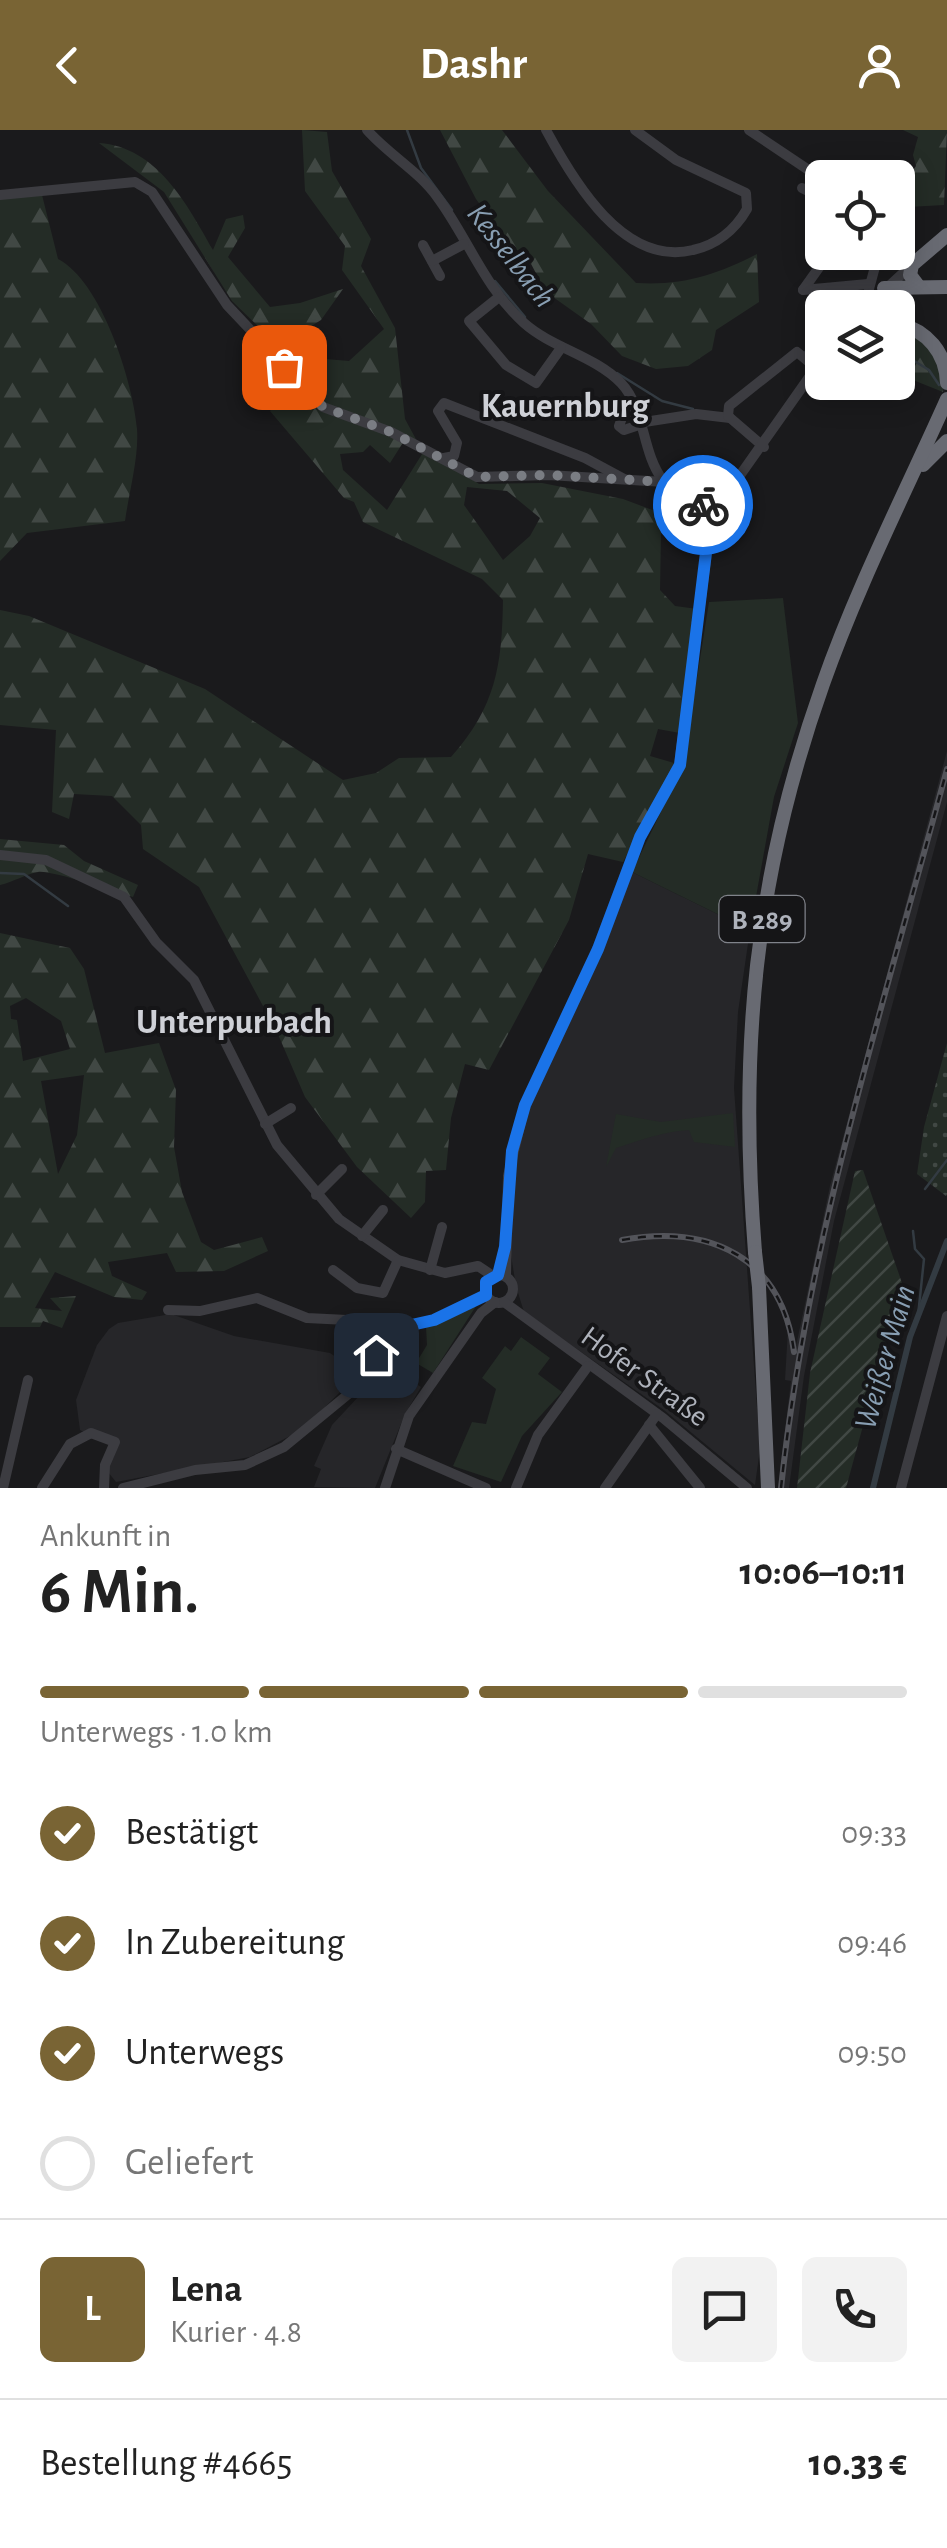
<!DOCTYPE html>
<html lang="de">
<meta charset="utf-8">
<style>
body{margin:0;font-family:"Alegreya Sans",sans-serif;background:#f2f2f2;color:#222;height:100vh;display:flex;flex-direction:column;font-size:38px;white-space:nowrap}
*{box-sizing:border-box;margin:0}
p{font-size:32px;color:#767676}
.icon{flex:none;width:55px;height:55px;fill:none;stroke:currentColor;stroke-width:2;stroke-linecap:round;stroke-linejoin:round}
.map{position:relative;height:1358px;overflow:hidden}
.sheet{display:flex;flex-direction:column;background:#fff;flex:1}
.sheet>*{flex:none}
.controls{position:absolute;left:805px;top:30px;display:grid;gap:20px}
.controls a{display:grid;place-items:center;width:110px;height:110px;border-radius:15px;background:#fff;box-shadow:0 5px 25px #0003;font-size:50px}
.pin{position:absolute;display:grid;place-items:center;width:85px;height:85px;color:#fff;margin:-42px;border-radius:20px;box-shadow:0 5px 15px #0006}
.courier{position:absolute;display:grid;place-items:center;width:100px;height:100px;margin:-50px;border:8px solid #1a73e8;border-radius:50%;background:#fff;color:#222;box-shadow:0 2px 12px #0007}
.head em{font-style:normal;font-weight:700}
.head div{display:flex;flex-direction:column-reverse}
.head{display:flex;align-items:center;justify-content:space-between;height:170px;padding:0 40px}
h1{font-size:65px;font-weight:700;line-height:75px}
.bar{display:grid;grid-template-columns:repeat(4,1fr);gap:15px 10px;align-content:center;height:120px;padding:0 40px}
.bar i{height:12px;border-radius:8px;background:#e0e0e0}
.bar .on{background:#796434}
.bar p{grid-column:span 4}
.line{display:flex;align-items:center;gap:25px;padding:0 40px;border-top:2px solid #e0e0e0}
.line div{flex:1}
.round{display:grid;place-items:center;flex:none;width:105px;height:105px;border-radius:15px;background:#f2f2f2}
ol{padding:0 40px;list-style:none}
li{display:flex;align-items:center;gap:30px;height:110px}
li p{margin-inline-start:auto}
li .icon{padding:10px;border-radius:50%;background:#796434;color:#fff;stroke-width:4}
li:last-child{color:#767676}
li i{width:55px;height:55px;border:5px solid #e0e0e0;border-radius:50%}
header{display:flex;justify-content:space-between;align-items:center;height:130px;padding:0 40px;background:#796434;color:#fff;font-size:45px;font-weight:700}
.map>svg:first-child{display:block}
.built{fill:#262629}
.grass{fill:#242c26}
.forest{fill:url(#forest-firs);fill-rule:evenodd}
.park{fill:url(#park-dots)}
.garden{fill:url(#garden-furrows)}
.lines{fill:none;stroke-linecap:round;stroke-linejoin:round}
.stream{stroke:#333b42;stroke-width:2.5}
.canal{stroke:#333b42;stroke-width:6}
.minor{stroke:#3c3c41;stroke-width:10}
.highway{stroke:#686a72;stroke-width:14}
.rail-casing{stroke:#53545a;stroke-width:6}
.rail{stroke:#151517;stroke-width:2.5;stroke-dasharray:8;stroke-linecap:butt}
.highway-bridge{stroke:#686a72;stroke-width:14}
.done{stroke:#7a7d83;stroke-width:10;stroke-dasharray:0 18}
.route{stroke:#1a73e8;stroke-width:12}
.labels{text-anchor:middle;stroke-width:8;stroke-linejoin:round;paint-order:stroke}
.shield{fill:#151517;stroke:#80838a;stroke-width:2.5}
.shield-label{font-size:28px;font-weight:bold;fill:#aeb2bb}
.street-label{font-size:30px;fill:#aeb2bb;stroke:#151517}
.water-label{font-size:32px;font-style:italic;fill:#889eb2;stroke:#151517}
.quarter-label{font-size:35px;font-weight:bold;fill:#cfd1d7;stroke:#151517}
</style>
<header><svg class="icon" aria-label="back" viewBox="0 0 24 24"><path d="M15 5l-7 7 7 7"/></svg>Dashr<svg class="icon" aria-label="person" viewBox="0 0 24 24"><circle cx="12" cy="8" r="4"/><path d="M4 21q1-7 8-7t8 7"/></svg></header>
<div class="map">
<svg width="947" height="1358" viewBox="0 0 947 1358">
<defs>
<pattern id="forest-firs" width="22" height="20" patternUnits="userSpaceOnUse" patternTransform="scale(2.5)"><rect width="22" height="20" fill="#242c26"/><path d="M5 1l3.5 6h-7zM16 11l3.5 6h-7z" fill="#414844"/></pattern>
<pattern id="park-dots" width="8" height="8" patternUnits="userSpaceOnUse" patternTransform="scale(2.5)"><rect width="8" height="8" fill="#242c26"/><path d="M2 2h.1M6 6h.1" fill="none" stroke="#414844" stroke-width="1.8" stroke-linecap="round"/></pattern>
<pattern id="garden-furrows" width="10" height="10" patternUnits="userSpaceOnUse" patternTransform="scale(2.5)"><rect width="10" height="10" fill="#242c26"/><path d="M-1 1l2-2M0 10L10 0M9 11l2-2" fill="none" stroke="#414844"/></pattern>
</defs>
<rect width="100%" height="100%" fill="#1a1a1c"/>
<g class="built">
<path d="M947,621v51l-113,419 -30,155 -15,112h-11l13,-107 -6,-1 3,-51 4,-1 4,18 34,-160z"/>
<path d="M632,742l118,58 -12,82 -4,76 26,361 -5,36 -91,-75 -140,-98 -8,-26 -7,-43 4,-78 8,-36 17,-46 63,-128z"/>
<path d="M171,1184l63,22 96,17 29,20 -56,56 -53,28 -134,25 -8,-10 2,-27 -30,-15 -4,-30 21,-55 12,-16 9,-6z"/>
<path d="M380,1231l41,26 -16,27 -30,74 -61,-1 7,-18 -7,-3 18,-41 28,-30z"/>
</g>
<g class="grass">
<path d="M783,468l15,125 -24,74 -24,133 -118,-58 51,-106 26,-164z"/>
<path d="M733,983l2,34 -41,-5 -5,-12c-28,2 -47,10 -73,18l-10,19 10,-53 45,8z"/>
<path d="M478,1173l-45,70 -17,-10 11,-18 -1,-18z"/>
<path d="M521,1207l29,21 -12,16 24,18 -40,44 -21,46 -48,-16 19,-44 14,2 10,-35 -14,-11 23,-32 6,5z"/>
</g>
<g class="forest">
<path d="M302,0l25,2 5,39 39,68 -10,27 34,62 10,91 13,24 61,41 63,-1 81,16 32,12 6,21 -1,58 15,16 22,3 -17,124 -22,-4 -8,27 24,7 -4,10 -47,89 -35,-8 -19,66 -80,150 -24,-6 -14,54 -5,52 -20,1 -1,31 -14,16 -54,-51 -52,-70 -28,-65 -78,-145 -56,-38 -2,-24 -29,-29 -38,-2 -5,25 -17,-7 4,-82 -56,-5v-115l29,6 176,73 138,91 33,-7 23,-15 52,-1c45,-50 51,-92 52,-157l-21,-21 -119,-57 -9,-20 -10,-4 -74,-87 20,-22 9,-23 -67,-65 -68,-109 -65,-49c58,4 88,61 114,107l13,-31 17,-4 2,13 -17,29 42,50 30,-4 43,-14 -22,31 -24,15 16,23 36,3 35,-32 -42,-59 3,-24 -40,-55zM404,311l20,10 -37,59 -44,-40 -3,-16 23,-2 7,-7 20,18zM467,357l40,4 33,27 -10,18 -27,24 -39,-55z"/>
<path d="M440,0h62l46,61 88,92c46,3 80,-8 121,-29l2,48 -43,28 -4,20 -24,16 -32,3 -34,-13 -31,-32 -45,-32 -16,-30 -21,-18 -33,-45z"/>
<path d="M903,0h44l-3,75 -37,2 -5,-21 14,-20 -3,-11 5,-18z"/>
<path d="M42,65l16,64c43,22 75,122 79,170 2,28 -8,63 -12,92l-98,12 -27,28v-365z"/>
<path d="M898,196c28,9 49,35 45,66l-45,-18z"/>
<path d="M0,709l64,6 20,16 54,24 -5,12c-19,-5 -81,-27 -95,-25 -12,2 -25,10 -38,13z"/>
<path d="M0,803l70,15 14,21 21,84 54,-10 17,47 -2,57 8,45 19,50 13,8 48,-13 6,14 -44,20 -48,1 -9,-19 -59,9 4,14 35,16 -5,8 -28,-3 -59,-25 -20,36 27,3 -12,-13 26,-2 -14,32 -19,-7 -3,6h-40zM26,868l35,23 9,28 -47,12 -6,-41 -6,-1 -1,-13zM84,945l-7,60 -19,39 -17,-93z"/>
<path d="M340,1191l29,5 8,10 -21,39 -8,-1 -11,-15 11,-21 -11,-1z"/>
</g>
<path class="park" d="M947,913v151l-1,2 -29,-22 7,-47z"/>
<path class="garden" d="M863,1040l39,113 -56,205h-49l13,-115 45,-202z"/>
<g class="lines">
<g class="stream">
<path d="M407,0l14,38 31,42"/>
<path d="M495,151l30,36"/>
<path d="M898,221l31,19 10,15"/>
<path d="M803,224l19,-16"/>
<path d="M617,243l45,28 31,8"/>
<path d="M0,743l24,1 44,32"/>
<path d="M925,1059l22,-29"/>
<path d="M913,1101l2,18 9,10 -6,57"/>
</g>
<path class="canal" d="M873,1358l37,-151 37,-96"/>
<g class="minor">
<path d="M367,0c22,25 52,41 71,68 30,41 47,90 86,125 28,25 71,33 97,60 36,38 10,112 94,125"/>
<path d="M546,0c28,52 78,137 147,120 23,-5 42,-20 54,-41l-1,-16 -70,-33 -41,-30"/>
<path d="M749,0l73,49"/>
<path d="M802,58l20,10"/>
<path d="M0,65l135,-13 17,10 75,113 96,102 68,25 86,45 71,-2 117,7"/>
<path d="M423,115l17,31"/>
<path d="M432,131l32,-17"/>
<path d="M869,159l10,-37"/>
<path d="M803,160l65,-6"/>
<path d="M803,160l27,-38"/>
<path d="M499,167l-30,24 37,44 30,18 25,-35"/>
<path d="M865,178l47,-43 -14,-35"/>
<path d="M635,281l-12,4 -4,11 5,4 15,-5"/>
<path d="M638,293l58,-9 34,4"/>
<path d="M764,317l-36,-31 1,-10 68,-54 19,16"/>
<path d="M444,328l10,-2 3,-13 -19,-32 6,-8 141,55 39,21"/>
<path d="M0,725l46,5 78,37 32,45 38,38 83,165 62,74 59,41 47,13 33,-7 15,10"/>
<path d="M265,994l26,-16"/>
<path d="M316,1065l26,-26"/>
<path d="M362,1106l21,-26"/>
<path d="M333,1140l24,18 26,5 15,-33"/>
<path d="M430,1140l12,-43"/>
<circle cx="499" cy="1159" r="14"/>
<path d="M506,1146l2,-100 17,-71 73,-156 42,-112 39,-72 33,-250 110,-156"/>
<path d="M504,1172l159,116 84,70"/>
<path d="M168,1180l32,1 57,-13 50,20 60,3 27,6"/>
<path d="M649,1295l51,63"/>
<path d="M396,1319l90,39"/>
<path d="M3,1358l25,-108"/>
<path d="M42,1358l28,-44 21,-11 24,9 -10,23 -1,23"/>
<path d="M123,1358l72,-18 50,-5 39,-18 73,-60 32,-57 45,-10 52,-25"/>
<path d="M385,1358l24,-72 72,-103 14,-11"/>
<path d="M516,1358l22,-53 50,-69"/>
<path d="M605,1358l52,-74"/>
<path d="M901,1358l46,-172"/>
</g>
<g class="highway">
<path d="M919,157l-9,-12 2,-10 35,-30"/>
<path d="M884,158l63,-1"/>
<path d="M898,193c29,8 48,29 49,60"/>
<path d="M923,335l24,-24"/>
<path d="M755,1122c-16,-203 -1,-374 68,-568 34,-97 82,-191 124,-285"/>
<path d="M759,1157l9,201"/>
</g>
<defs>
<g id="rail">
<path d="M622,1110c88,-16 160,17 172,112"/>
<path d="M781,1358c26,-246 102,-481 166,-719"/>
</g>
</defs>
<use href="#rail" class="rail-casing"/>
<use href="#rail" class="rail"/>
<path class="highway-bridge" d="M755,1122l4,35"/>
</g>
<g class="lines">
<path class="done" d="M284,237l39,40 68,25 86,45 71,-2 118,7 37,23"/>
<path class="route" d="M376,1225l13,-25 45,-10 52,-25v-13l12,-7 7,-28 7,-96 13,-46 73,-156 42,-112 40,-72 29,-237 7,-20 -13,-3"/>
</g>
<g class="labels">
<rect class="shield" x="719.5" y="766" width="85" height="46" rx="8"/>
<g class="shield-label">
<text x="762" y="799">B 289</text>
</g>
<g class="street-label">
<text transform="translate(645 1246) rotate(36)" y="10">Hofer Straße</text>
</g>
<g class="water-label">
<text transform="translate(512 125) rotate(52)" y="11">Kesselbach</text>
<text transform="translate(884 1227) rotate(-74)" y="11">Weißer Main</text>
</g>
<g class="quarter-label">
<text x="565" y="287">Kauernburg</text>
<text x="234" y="903">Unterpurbach</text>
</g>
</g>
</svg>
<div class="controls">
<a><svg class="icon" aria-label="locate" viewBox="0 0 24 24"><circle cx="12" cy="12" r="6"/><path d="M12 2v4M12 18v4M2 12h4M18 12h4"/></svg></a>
<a><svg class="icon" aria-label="layers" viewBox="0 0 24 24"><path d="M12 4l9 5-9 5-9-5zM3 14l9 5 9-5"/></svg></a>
</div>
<div class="pin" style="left:284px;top:237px;background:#ea580c"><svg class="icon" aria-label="bag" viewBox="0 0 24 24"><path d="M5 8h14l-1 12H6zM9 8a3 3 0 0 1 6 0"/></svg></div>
<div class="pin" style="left:376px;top:1225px;background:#1f2937"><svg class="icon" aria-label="home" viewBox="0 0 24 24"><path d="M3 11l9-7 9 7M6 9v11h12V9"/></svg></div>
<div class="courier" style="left:703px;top:375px"><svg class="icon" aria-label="bike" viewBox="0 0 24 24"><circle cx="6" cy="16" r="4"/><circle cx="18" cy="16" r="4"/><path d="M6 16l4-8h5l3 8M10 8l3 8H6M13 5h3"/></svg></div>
</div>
<section class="sheet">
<div class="head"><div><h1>6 Min.</h1><p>Ankunft in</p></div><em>10:06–10:11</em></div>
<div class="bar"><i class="on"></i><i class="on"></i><i class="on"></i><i></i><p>Unterwegs · 1.0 km</p></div>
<ol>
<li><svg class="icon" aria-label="check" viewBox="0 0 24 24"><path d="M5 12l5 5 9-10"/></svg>Bestätigt<p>09:33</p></li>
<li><svg class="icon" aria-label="check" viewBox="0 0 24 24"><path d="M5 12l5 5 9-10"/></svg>In Zubereitung<p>09:46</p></li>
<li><svg class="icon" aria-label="check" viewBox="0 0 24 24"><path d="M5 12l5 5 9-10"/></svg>Unterwegs<p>09:50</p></li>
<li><i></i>Geliefert</li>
</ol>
<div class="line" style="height:180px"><b class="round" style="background:#796434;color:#fff">L</b><div><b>Lena</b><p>Kurier · 4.8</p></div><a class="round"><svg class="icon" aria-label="chat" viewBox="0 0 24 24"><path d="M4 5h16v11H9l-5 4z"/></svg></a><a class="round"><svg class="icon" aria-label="phone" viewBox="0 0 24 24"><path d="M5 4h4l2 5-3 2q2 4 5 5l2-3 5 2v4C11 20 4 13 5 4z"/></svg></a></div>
<div class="line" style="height:130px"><div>Bestellung #4665</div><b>10.33 €</b></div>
</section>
